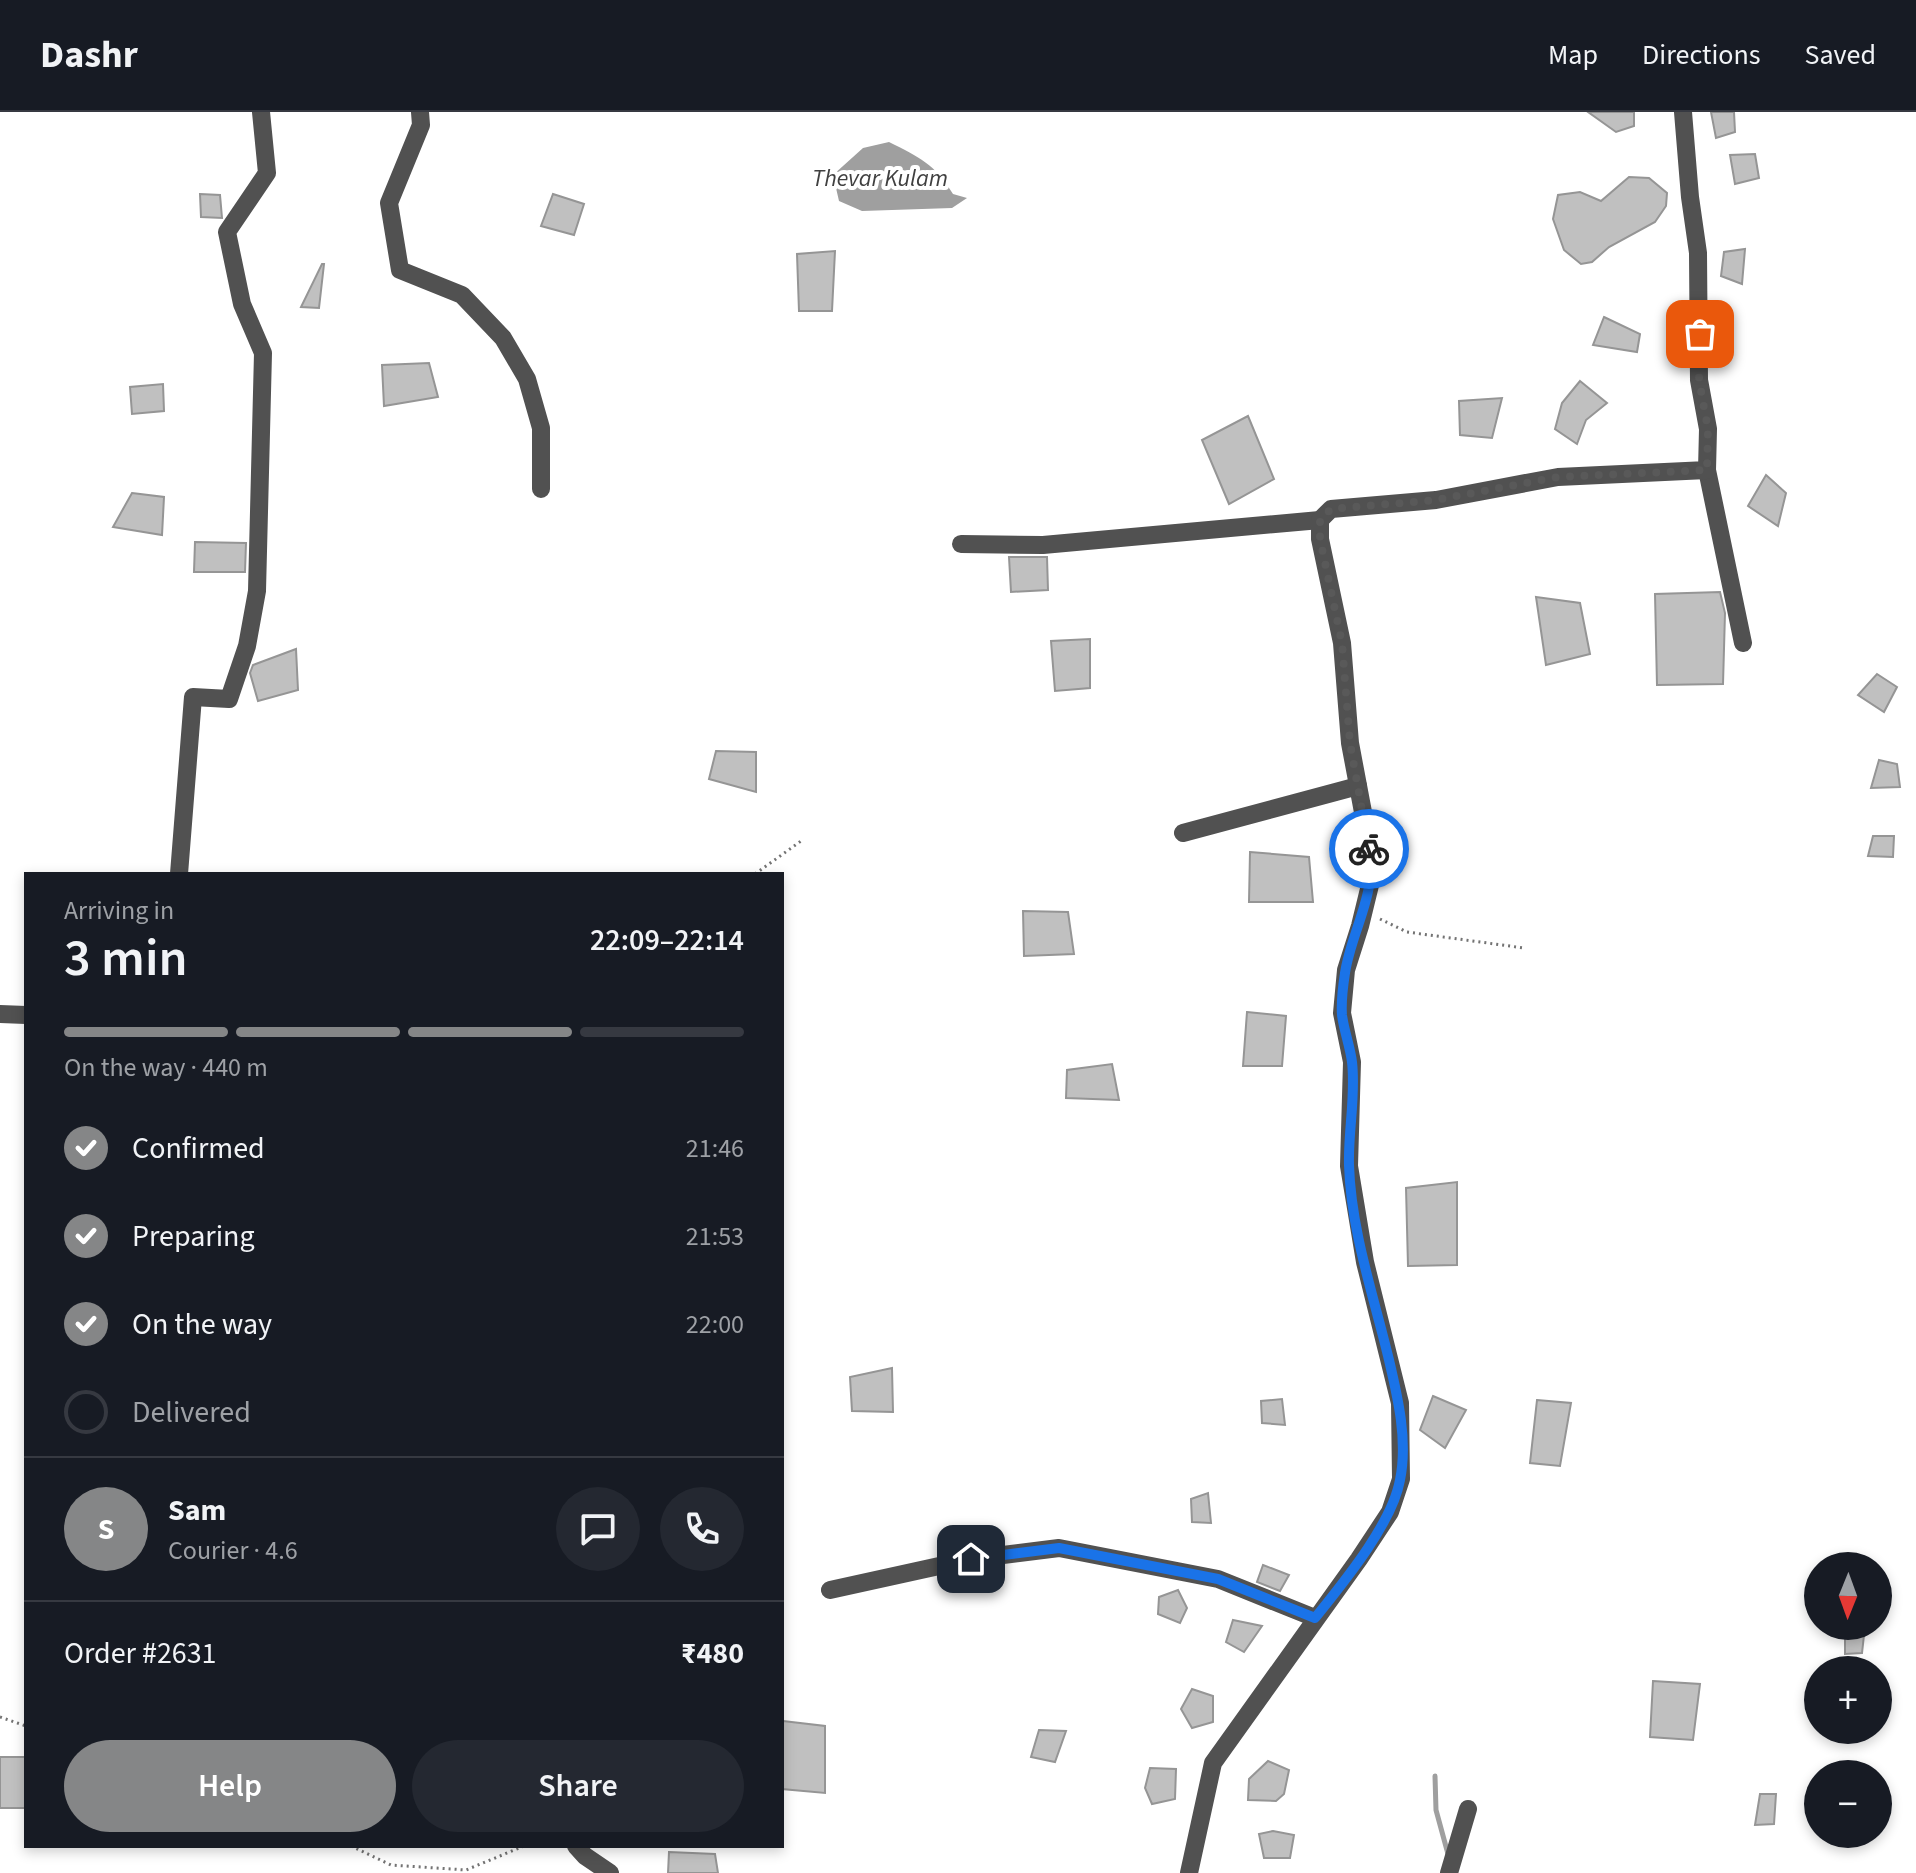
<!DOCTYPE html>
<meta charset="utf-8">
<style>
body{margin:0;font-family:"Source Sans 3",sans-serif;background:#242831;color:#f1f3f6;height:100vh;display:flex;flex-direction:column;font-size:30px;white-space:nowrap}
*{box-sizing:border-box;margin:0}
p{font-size:26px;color:#9ea1a6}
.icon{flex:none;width:44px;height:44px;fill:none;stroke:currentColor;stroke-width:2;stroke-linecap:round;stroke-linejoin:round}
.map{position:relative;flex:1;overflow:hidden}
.side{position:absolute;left:24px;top:760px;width:760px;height:976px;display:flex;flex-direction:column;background:#171b24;border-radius:0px;box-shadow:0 4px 12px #0003}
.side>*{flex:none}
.needle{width:52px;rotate:181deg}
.tools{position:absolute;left:1804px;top:1440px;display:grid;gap:16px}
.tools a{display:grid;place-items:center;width:88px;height:88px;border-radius:50%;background:#171b24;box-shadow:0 4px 12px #0003;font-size:40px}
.pin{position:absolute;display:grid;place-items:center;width:68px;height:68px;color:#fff;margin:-34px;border-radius:16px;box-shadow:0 4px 12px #0006}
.courier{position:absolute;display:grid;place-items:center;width:80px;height:80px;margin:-40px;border:6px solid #1a73e8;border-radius:50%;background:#fff;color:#222;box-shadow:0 2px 10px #0007}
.head em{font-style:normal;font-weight:600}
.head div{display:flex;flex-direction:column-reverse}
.head{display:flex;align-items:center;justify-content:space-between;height:136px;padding:0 40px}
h1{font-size:52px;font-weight:600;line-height:60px}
.bar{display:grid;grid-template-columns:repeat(4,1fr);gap:12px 8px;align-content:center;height:96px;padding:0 40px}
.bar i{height:10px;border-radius:6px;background:#363941}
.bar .active{background:#858687}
.bar p{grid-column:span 4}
.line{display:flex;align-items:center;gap:20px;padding:0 40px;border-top:2px solid #363941}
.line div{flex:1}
.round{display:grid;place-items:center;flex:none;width:84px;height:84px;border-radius:42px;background:#242831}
ol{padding:0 40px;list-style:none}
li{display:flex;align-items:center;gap:24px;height:88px}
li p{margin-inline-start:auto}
li .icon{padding:8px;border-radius:50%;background:#858687;color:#fff;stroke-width:4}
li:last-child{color:#9ea1a6}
li i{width:44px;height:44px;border:4px solid #363941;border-radius:50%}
.action{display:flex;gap:16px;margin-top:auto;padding:16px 40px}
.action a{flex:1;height:92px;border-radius:48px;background:#858687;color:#fff;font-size:32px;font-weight:600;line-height:92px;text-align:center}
.action a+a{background:#242831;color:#f1f3f6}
header{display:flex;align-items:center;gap:48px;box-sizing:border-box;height:112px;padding:0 40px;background:#171b24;border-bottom:2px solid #363941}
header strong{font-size:38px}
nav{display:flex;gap:44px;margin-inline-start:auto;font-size:28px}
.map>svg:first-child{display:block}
.water{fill:#9f9f9f}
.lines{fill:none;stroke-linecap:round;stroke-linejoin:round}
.stream{stroke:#9f9f9f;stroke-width:5}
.building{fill:#c0c0c0;stroke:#959595;stroke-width:2}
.path{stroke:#737373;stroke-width:3;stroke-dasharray:2 4;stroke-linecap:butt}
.minor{stroke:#515151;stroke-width:18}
.done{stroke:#595959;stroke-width:8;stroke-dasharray:0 14.4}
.route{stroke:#1a73e8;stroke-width:10}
.labels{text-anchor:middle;stroke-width:8;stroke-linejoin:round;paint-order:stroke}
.water-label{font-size:24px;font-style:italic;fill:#404040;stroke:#fff}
</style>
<header>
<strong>Dashr</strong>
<nav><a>Map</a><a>Directions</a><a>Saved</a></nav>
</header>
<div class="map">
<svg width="1916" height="1761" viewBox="0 0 1916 1761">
<rect width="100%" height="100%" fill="#fff"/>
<path class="water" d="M889,30c30,15 46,22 64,52l14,4 -15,10 -90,3 -23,-10 -6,-26 30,-27z"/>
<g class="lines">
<path class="stream" d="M1435,1664l1,34 12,44"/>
</g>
<g class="building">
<path d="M1588,0h46v14l-18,6z"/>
<path d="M1711,0h23l1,20 -19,6z"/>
<path d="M1755,42l4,24 -24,6 -5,-29z"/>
<path d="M1629,65l20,1 18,15 -1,13 -11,16 -46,25 -17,15 -11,2 -17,-14 -11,-31 5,-24 22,-3 21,9z"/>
<path d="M200,82l20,1 2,23 -21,-1z"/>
<path d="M553,82l31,10 -10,31 -33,-9z"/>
<path d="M1745,137l-3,35 -21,-8 3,-24z"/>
<path d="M835,139l-3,60h-33l-2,-57z"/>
<path d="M322,152h2l-5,44 -18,-1z"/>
<path d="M1604,205l36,17 -3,18 -44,-7z"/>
<path d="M429,251l9,34 -54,9 -2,-41z"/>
<path d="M1580,269l27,22 -21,17 -9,24 -22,-15 7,-26z"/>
<path d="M163,272l1,27 -32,3 -2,-27z"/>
<path d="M1502,286l-10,40 -32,-3 -1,-34z"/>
<path d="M1248,304l26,63 -45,25 -27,-64z"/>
<path d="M1766,363l20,18 -8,33 -30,-20z"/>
<path d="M132,381l32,4 -2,38 -49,-8z"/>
<path d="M195,430l51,1 -1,29h-51z"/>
<path d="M1009,445h38l1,33 -37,2z"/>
<path d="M1720,480l5,21 -2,71 -66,1 -2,-91z"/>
<path d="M1536,485l44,6 10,51 -44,11z"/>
<path d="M1090,527v49l-35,3 -4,-50z"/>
<path d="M296,537l2,41 -40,11 -8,-28 3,-8z"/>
<path d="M1877,562l20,13 -13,25 -26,-17z"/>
<path d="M716,639l40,1v40l-47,-13z"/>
<path d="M1879,648l18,4 3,23 -29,1z"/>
<path d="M1873,724h21l-1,21 -25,-1z"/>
<path d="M1250,740l59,5 4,45h-64z"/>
<path d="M1023,799l45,1 6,42 -50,2z"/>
<path d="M1247,900l39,4 -4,50h-39z"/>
<path d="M1112,952l7,36 -53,-2 1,-28z"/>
<path d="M1457,1070v83l-49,1 -2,-78z"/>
<path d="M892,1256l1,44 -41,-1 -2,-34z"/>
<path d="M1433,1284l33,14 -21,38 -25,-18z"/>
<path d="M1282,1287l3,26 -23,-2 -1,-22z"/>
<path d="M1537,1288l34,3 -11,63 -30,-3z"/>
<path d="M1208,1381l3,30 -19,-1 -1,-23z"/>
<path d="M1263,1453l26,10 -9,16 -23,-9z"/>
<path d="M1178,1478l9,18 -7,15 -22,-9 1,-17z"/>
<path d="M1233,1508l29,6 -18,26 -18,-10z"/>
<path d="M1856,1514h9l-3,27 -17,1v-24z"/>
<path d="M1653,1569l47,3 -7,56 -43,-3z"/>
<path d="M1192,1577l21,7v26l-21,6 -11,-19z"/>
<path d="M783,1609l42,5v67l-43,-4z"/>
<path d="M1039,1618l27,1 -11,31 -24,-5z"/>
<rect x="0" y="1645" width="26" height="51"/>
<path d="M1268,1649l21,9 -5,24 -8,7 -28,-1 1,-21z"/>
<path d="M1150,1656l26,1 -1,30 -23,5 -7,-16z"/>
<path d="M1760,1682h16l-2,30 -19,1z"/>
<path d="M1273,1719l21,4 -4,23h-26l-5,-24z"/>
<path d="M669,1740l46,2 3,19h-50z"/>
</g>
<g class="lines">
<g class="path">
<path d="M755,762l46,-33"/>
<path d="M1380,807l27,13 117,16"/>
<path d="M0,1605l26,9"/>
<path d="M351,1734l40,19 75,5 58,-24"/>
</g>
<g class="minor">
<path d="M420,0l1,13 -32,78 11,67 62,25 41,43 24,41 14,49v61"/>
<path d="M1707,358l36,173"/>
<path d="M961,432l82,1 277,-25"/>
<path d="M1183,721l175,-47"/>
<path d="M179,762l14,-177 36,2 18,-53 10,-55 6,-238 -21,-49 -15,-72 40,-59 -6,-61"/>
<path d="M0,902l26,1"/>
<path d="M830,1478l141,-31 88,-11 159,31 97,39"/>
<path d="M576,1734l9,10 25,17"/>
<path d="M1189,1761l24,-110 146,-204 31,-47 11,-33 -1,-76 -35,-141 -16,-96 3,-104 -10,-49 4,-43 14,-44 10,-41 2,-25 -22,-117 -8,-100 -22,-104v-19l11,-11 105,-9 122,-23 149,-7 1,-41 -9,-49 -1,-127 -8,-56 -7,-85"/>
<path d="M1449,1761l19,-64"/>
</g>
</g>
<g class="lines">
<path class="done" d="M1369,737l-19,-106 -8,-100 -22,-104v-19l11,-11 105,-9 122,-23 149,-7 1,-41 -9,-49 1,-46"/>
<path class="route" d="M971,1447l88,-11 159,31 97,39c28,-35 77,-94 85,-138 8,-39 -2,-82 -11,-120 -15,-63 -38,-129 -40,-195 -1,-34 7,-69 3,-103 -2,-16 -8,-31 -10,-47 -1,-13 1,-29 3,-42 6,-41 33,-81 24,-124"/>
</g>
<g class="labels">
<g class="water-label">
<text x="880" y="74">Thevar Kulam</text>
</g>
</g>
</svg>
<div class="tools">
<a><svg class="needle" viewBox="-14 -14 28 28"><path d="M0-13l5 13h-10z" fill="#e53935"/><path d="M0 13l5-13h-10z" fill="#9ea1a6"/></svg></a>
<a>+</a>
<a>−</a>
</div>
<div class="pin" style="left:1700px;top:222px;background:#ea580c"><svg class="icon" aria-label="bag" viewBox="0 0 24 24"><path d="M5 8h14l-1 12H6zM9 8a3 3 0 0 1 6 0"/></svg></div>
<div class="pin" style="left:971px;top:1447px;background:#1f2937"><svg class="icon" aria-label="home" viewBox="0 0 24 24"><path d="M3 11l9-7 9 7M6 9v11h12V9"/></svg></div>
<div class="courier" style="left:1369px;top:737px"><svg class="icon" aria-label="bike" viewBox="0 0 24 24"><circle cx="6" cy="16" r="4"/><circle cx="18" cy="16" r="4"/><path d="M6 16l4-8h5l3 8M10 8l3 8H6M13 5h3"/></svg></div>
<section class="side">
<div class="head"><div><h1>3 min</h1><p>Arriving in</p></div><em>22:09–22:14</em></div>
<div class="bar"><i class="active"></i><i class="active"></i><i class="active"></i><i></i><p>On the way · 440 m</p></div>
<ol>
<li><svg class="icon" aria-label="check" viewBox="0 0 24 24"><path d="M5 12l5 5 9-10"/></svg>Confirmed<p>21:46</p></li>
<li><svg class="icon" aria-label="check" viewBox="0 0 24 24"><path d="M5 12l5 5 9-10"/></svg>Preparing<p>21:53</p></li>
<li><svg class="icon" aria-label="check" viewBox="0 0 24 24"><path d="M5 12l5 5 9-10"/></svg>On the way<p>22:00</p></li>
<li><i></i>Delivered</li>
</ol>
<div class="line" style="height:144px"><b class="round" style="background:#858687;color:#fff">S</b><div><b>Sam</b><p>Courier · 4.6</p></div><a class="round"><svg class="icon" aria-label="chat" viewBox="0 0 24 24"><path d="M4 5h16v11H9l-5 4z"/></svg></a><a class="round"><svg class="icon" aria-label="phone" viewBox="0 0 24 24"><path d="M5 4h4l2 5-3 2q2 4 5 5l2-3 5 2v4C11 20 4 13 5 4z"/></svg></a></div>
<div class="line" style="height:104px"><div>Order #2631</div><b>₹480</b></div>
<div class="action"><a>Help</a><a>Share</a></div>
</section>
</div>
